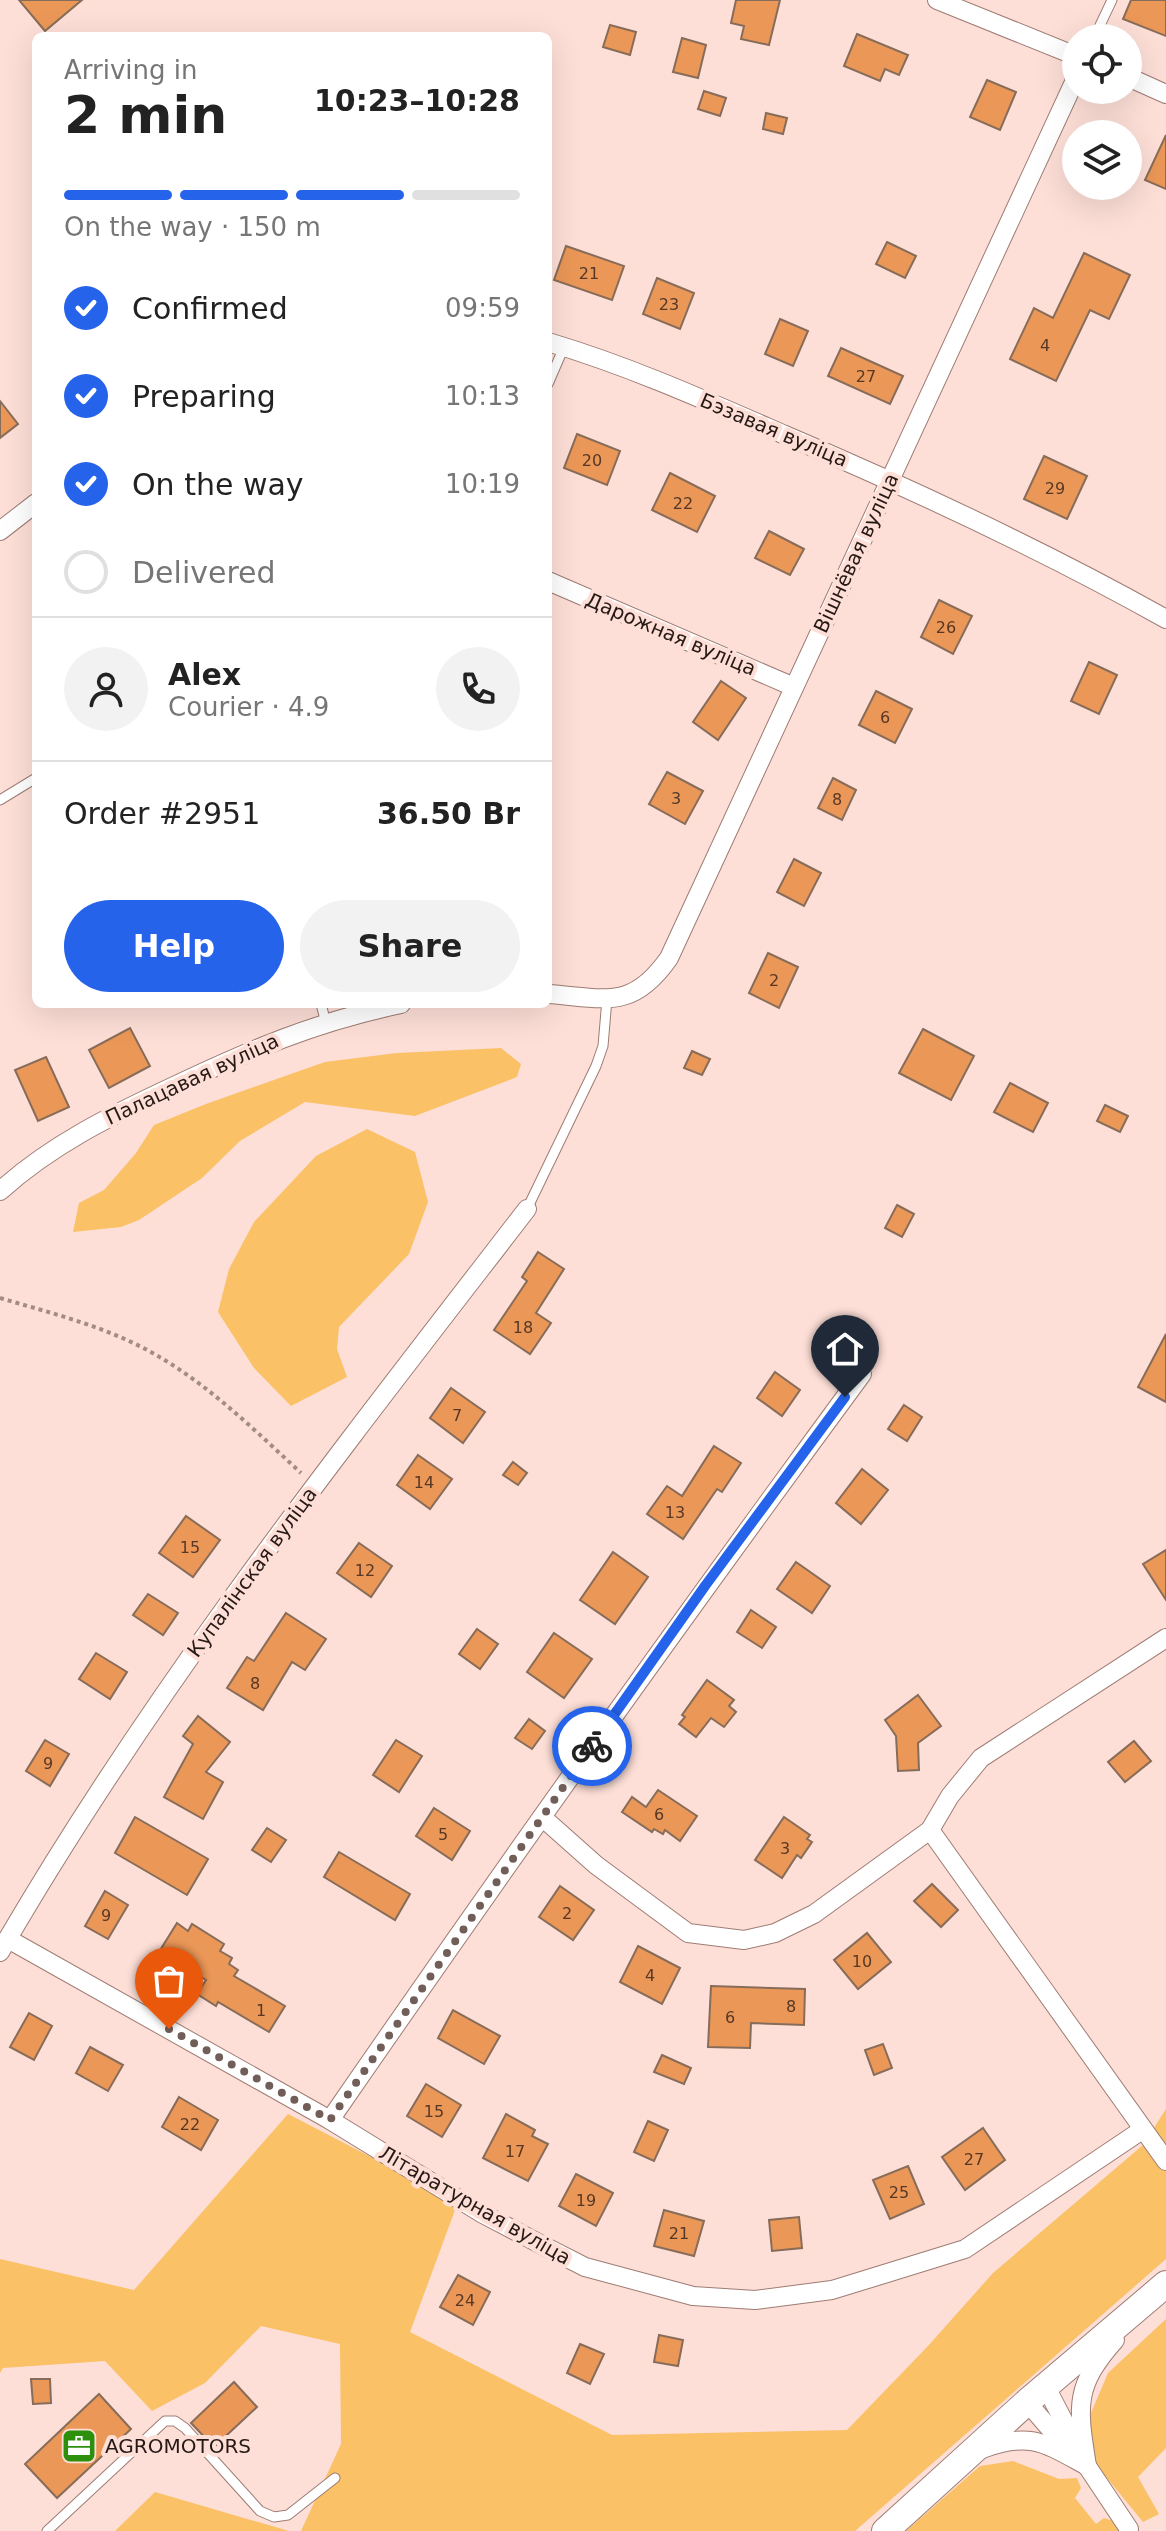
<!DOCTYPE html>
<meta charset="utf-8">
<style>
body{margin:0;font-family:"DejaVu Sans",sans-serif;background:#f2f2f2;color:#222;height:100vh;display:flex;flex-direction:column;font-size:30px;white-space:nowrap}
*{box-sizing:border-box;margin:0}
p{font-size:26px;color:#767676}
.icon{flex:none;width:44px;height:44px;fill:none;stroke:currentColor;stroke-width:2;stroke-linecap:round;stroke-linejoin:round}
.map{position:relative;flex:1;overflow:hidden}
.panel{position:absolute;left:32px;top:32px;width:520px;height:976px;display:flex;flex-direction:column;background:#fff;border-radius:12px;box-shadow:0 8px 32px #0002}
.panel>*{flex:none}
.fabs{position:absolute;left:1062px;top:24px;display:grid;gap:16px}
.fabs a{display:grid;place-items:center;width:80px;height:80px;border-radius:50%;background:#fff;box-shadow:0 8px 32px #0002;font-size:40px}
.pin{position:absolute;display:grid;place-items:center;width:68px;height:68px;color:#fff;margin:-82px -34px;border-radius:50% 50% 50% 0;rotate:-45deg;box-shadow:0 0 8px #0007}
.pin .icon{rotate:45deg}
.courier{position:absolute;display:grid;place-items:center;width:80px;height:80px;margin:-40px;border:6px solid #2563eb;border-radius:50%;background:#fff;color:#222;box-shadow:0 2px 10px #0007}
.headline em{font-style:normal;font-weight:600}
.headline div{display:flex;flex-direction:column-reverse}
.headline{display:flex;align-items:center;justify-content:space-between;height:136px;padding:0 32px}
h1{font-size:52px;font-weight:600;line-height:60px}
.bar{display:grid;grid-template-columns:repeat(4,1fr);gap:12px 8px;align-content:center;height:96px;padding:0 32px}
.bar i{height:10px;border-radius:6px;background:#e0e0e0}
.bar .on{background:#2563eb}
.bar p{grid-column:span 4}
.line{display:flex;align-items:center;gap:20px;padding:0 32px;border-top:2px solid #e0e0e0}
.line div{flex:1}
.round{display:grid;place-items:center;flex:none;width:84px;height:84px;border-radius:42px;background:#f2f2f2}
ol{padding:0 32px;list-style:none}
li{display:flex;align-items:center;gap:24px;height:88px}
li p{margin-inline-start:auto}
li .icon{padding:8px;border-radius:50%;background:#2563eb;color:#fff;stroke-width:4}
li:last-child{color:#767676}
li i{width:44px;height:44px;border:4px solid #e0e0e0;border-radius:50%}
.button{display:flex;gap:16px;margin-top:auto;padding:16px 32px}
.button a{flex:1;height:92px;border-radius:48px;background:#2563eb;color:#fff;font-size:32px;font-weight:600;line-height:92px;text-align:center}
.button a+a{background:#f2f2f2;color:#222}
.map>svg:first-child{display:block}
.green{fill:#fac166}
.building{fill:#eb9757;stroke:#876c59;stroke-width:2}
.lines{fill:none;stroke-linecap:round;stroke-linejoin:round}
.lane-casing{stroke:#9e7c73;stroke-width:11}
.street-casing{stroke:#9e7c73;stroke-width:20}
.secondary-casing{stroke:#9e7c73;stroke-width:28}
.path{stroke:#a38c85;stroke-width:4;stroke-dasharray:4 4;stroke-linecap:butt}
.lane{stroke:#fff;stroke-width:9}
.street{stroke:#fff;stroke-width:18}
.secondary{stroke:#fff;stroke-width:26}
.done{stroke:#715e59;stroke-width:8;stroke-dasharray:0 14.4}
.route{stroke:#2563eb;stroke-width:10}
.labels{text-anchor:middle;stroke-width:8;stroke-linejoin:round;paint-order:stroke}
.number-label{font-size:16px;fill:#573826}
.street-label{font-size:20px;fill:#261915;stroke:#fddfd7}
.poi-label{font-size:20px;fill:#261915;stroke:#fddfd7;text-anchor:start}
</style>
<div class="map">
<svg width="1166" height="2531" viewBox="0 0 1166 2531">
<rect width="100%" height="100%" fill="#fddfd7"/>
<g class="green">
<path d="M501,1048l20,16 -4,13 -102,39 -110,-14 -65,39 -38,37 -63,42 -18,7 -48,5 6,-29 25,-13 32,-37 18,-28 52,-21 119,-42 72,-9z"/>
<path d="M367,1129l48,23 13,50 -19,52 -70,73 -2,22 10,28 -56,29 -37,-38 -36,-56 11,-43 25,-47 62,-66z"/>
<path d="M1166,2109v150l-311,272h-554l40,-87 -1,-100 -79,-18 -56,57 -53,28 -47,-50 -102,7 -3,5v-114l134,31 154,-176 170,88 -48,130 202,103 235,-5 81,-84 65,-73 150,-128z"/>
<path d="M1166,2319v129l-28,29 21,37 -16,8 -54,-66 2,-43 17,-40z"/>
<path d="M1013,2461l46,18 18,-1 4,10 -6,10 21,26 8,-6 9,3 6,10h-213l74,-65z"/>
<path d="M155,2492l134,39h-174z"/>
</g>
<g class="building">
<path d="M19,0h63l-37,31z"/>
<path d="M736,0h44l-11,45 -28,-6 3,-13 -13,-3z"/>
<path d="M1131,0h35v36l-43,-17z"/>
<path d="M610,25l26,7 -6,23 -27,-8z"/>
<path d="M857,34l51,21 -9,20 -14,-6 -5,12 -36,-15z"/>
<path d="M682,38l24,7 -8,33 -25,-6z"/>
<path d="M987,80l29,12 -16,38 -30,-13z"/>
<path d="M704,91l22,7 -6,18 -22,-7z"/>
<path d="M766,113l21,5 -4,16 -20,-5z"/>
<path d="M1166,135v54l-21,-9z"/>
<path d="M887,242l29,14 -11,22 -29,-14z"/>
<path d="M566,246l58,20 -12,34 -58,-20z"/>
<path d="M1084,253l46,22 -21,44 -19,-9 -34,71 -46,-22 24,-51 19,10z"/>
<path d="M657,278l37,15 -14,36 -37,-15z"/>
<path d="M780,319l28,12 -15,35 -28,-12z"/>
<path d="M841,348l62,28 -13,28 -62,-28z"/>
<path d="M0,401l18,23 -18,14z"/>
<path d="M577,434l43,17 -13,34 -43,-17z"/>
<path d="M1044,456l43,20 -20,43 -43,-20z"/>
<path d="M670,473l45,23 -18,36 -45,-22z"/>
<path d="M769,531l35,18 -14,26 -35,-17z"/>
<path d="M939,600l33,16 -19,38 -32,-17z"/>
<path d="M1089,662l28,13 -18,39 -28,-13z"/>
<path d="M721,681l25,17 -28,42 -25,-18z"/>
<path d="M876,691l36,18 -17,34 -36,-18z"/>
<path d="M667,772l36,19 -18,33 -36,-20z"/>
<path d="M833,778l23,12 -14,30 -24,-12z"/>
<path d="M794,859l27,14 -17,33 -27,-14z"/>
<path d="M768,953l30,14 -19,41 -30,-15z"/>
<path d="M130,1028l20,38 -41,22 -20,-38z"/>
<path d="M923,1029l51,27 -23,44 -52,-27z"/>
<path d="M692,1051l18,8 -8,16 -18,-7z"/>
<path d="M46,1057l23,50 -31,14 -23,-51z"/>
<path d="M1010,1083l38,20 -15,29 -39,-20z"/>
<path d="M1105,1105l23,11 -8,16 -23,-11z"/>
<path d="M897,1205l17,9 -12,23 -17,-9z"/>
<path d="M538,1252l26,17 -28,44 15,10 -21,31 -36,-24 33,-49 -5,-4z"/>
<path d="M1166,1334v68l-28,-15z"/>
<path d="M775,1372l25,18 -18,26 -25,-18z"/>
<path d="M451,1388l34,24 -22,31 -33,-25z"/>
<path d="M904,1405l18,12 -15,24 -19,-12z"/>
<path d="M714,1446l27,17 -19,29 -5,-3 -34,50 -36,-25 20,-28 15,10z"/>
<path d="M418,1455l34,24 -22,30 -33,-24z"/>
<path d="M513,1462l14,11 -9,12 -15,-10z"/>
<path d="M862,1469l26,21 -27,34 -25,-21z"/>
<path d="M186,1516l34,24 -27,37 -34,-24z"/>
<path d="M359,1543l33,23 -21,31 -34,-24z"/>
<path d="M1166,1550v50l-23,-36z"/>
<path d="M613,1552l35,25 -33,47 -35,-24z"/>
<path d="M796,1562l34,24 -18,27 -35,-24z"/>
<path d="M148,1594l30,19 -15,22 -30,-20z"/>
<path d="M751,1610l25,17 -14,21 -25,-16z"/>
<path d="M286,1613l40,26 -21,31 -13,-8 -29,48 -36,-22 20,-31 7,4z"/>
<path d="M477,1629l21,15 -18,25 -21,-15z"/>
<path d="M554,1633l38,26 -28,39 -37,-26z"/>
<path d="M96,1653l31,19 -17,27 -31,-20z"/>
<path d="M707,1680l27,20 -5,6 7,6 -12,15 -13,-9 -15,19 -17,-13 6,-7 -3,-2z"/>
<path d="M918,1695l23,31 -23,17 1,27 -21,1 -2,-35 -11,-16z"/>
<path d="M198,1716l32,26 -24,30 17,10 -20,37 -39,-22 29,-53 -10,-8z"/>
<path d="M529,1719l16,12 -13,18 -17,-11z"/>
<path d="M45,1740l24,14 -19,32 -24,-15z"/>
<path d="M396,1740l26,16 -23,36 -26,-17z"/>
<path d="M1134,1741l17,20 -26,21 -17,-20z"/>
<path d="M658,1790l39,26 -17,25 -15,-11 -2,4 -9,-5 -2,3 -30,-20 10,-15 14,10z"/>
<path d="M434,1808l36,23 -18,29 -36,-24z"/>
<path d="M135,1817l73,42 -21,36 -72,-42z"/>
<path d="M784,1817l26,18 -3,4 5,3 -11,16 -4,-3 -15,23 -27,-18z"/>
<path d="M267,1828l19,12 -15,22 -19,-12z"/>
<path d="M339,1852l71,42 -15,26 -71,-43z"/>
<path d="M932,1884l26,26 -17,17 -27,-26z"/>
<path d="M560,1886l34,24 -21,30 -34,-23z"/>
<path d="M105,1891l23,14 -20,34 -23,-13z"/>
<path d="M177,1923l11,8 4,-7 32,20 -4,7 12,7 -3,6 9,6 -4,6 51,30 -16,26 -51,-30 -2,4 -19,-12 9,-14 -47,-28z"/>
<path d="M867,1933l24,29 -33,27 -24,-29z"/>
<path d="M638,1946l42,22 -18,36 -42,-22z"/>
<path d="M711,1986l94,3 -1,36 -53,-2 -1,25 -42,-1z"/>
<path d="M453,2010l47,26 -16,28 -46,-26z"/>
<path d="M29,2013l23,13 -18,34 -24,-13z"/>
<path d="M883,2044l9,24 -18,7 -9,-25z"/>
<path d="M90,2047l33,18 -15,26 -32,-18z"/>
<path d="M662,2055l29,13 -7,16 -30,-12z"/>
<path d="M426,2084l35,21 -19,32 -35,-21z"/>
<path d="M179,2097l39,23 -17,30 -39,-23z"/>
<path d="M506,2114l29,16 -3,6 16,8 -20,37 -45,-23z"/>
<path d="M648,2121l20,9 -14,31 -20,-9z"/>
<path d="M983,2128l22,32 -40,30 -23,-33z"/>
<path d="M908,2166l16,38 -34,15 -17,-39z"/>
<path d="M576,2174l37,19 -17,33 -37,-20z"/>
<path d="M664,2210l40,11 -10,35 -40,-10z"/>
<path d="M799,2217l3,31 -30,3 -3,-31z"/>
<path d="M458,2275l32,17 -17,33 -33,-18z"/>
<path d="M659,2335l24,5 -5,26 -24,-4z"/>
<path d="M580,2344l24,10 -14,30 -23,-11z"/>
<path d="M31,2379h19l1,24 -18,1z"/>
<path d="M234,2382l23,25 -43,40 -23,-24z"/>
<path d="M99,2394l32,35 -74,69 -32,-34z"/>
</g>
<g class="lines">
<defs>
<g id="lane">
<path d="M1094,38l18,-38"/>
<path d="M548,384l16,-37"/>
<path d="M0,800l36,-22"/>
<path d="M321,1004l5,19"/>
<path d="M527,1209l69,-143 7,-20 4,-47"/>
<path d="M47,2531l118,-110h10l10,7 75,83 14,6 14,-2 47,-37"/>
</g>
<g id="street">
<path d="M937,0l139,56"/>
<path d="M1128,77l38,17"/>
<path d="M548,342c81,24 159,59 237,93 129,55 258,115 381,184"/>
<path d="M0,531l36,-28"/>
<path d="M548,581l246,106"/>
<path d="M548,994c57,4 84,17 121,-36l407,-880"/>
<path d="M0,1191c51,-46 110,-75 172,-104 78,-37 143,-65 229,-83"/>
<path d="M542,1817l54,48 92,68 56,7 31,-7 39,-19 116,-84 20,-34 31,-38 185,-120"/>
<path d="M930,1830l236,331"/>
<path d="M8,1939l322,181 153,94 59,31 43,22 108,29 62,4 77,-10 133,-41 177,-119"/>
<path d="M0,1952c152,-263 342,-503 527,-743"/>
<path d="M330,2120c173,-251 351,-500 532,-746"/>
<path d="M1046,2387l41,79 42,63"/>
<path d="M1027,2402l43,50"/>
<path d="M982,2449c48,-18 63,-6 105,17"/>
<path d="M1087,2466c-9,-58 -14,-79 28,-126"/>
</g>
<path id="secondary" d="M885,2531l142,-129 139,-118"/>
</defs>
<use href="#lane" class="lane-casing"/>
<use href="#street" class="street-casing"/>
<use href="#secondary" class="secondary-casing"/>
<path class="path" d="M0,1298c44,13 88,24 129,43 66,30 119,83 172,132"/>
<use href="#lane" class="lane"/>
<use href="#street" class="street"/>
<use href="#secondary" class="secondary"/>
</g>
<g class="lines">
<path class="done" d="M169,2029l161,91 262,-374"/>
<path class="route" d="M592,1746l113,-160 140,-189"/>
</g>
<defs>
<symbol id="office-square" viewBox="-11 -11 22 22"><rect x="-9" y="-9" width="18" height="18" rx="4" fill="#2c900d" stroke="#fddfd7"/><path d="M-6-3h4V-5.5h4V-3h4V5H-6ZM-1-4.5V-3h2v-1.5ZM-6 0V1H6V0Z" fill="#fff"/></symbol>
</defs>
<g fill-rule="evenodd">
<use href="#office-square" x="59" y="2426" width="40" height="40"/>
</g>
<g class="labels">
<g class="number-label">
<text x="589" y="279">21</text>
<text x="669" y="310">23</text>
<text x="1045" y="351">4</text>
<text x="866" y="382">27</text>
<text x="592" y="466">20</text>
<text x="1055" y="494">29</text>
<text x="683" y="509">22</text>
<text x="946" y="633">26</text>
<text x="885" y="723">6</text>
<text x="676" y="804">3</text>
<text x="837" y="805">8</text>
<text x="774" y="986">2</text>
<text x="523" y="1333">18</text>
<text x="457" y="1421">7</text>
<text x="424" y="1488">14</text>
<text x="675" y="1518">13</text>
<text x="190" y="1553">15</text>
<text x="365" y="1576">12</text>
<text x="255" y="1689">8</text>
<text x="48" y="1769">9</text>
<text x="659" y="1820">6</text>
<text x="443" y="1840">5</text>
<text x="785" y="1854">3</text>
<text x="567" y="1919">2</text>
<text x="106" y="1921">9</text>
<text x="862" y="1967">10</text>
<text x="650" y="1981">4</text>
<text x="791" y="2012">8</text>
<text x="261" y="2016">1</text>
<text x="730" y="2023">6</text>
<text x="434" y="2117">15</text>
<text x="190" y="2130">22</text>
<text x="515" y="2157">17</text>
<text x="974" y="2165">27</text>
<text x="899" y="2198">25</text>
<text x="586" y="2206">19</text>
<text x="679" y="2239">21</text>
<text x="465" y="2306">24</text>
</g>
<g class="street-label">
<text transform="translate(774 430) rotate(23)" y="7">Бэзавая вуліца</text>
<text transform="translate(856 553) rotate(-65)" y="7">Вішнёвая вуліца</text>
<text transform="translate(671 634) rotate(23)" y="7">Дарожная вуліца</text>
<text transform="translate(192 1079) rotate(-25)" y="7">Палацавая вуліца</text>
<text transform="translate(252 1572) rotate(-54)" y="7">Купалінская вуліца</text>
<text transform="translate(475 2205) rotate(30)" y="7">Літаратурная вуліца</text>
</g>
<g class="poi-label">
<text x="105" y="2453">AGROMOTORS</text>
</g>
</g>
</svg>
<div class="fabs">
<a><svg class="icon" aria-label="locate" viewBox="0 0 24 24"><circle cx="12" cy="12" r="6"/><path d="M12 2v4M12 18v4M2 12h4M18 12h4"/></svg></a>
<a><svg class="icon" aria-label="layers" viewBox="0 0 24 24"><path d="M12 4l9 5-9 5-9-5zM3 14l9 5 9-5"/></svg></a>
</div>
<div class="pin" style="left:169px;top:2029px;background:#ea580c"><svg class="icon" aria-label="bag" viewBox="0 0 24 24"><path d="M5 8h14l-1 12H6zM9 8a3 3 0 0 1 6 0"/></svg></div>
<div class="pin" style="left:845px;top:1397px;background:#1f2937"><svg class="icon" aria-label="home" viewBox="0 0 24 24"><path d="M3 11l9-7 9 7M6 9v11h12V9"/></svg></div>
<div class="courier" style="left:592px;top:1746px"><svg class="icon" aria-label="bike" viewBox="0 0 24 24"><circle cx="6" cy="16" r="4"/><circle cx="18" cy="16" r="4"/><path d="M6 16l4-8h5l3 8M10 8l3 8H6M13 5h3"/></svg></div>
<section class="panel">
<div class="headline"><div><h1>2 min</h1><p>Arriving in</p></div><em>10:23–10:28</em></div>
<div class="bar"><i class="on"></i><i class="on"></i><i class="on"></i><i></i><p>On the way · 150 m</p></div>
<ol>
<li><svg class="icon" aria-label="check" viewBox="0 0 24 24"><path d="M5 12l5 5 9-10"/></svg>Confirmed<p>09:59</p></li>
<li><svg class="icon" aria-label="check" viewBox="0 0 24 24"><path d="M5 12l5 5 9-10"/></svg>Preparing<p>10:13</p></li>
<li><svg class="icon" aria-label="check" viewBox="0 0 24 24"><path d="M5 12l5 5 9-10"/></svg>On the way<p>10:19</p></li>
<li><i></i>Delivered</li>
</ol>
<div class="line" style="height:144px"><a class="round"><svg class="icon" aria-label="person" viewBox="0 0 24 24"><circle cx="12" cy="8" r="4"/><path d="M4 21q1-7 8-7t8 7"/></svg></a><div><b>Alex</b><p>Courier · 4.9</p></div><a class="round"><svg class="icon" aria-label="phone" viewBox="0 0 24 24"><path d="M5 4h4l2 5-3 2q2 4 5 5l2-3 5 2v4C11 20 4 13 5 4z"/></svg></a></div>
<div class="line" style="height:104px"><div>Order #2951</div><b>36.50 Br</b></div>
<div class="button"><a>Help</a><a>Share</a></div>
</section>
</div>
